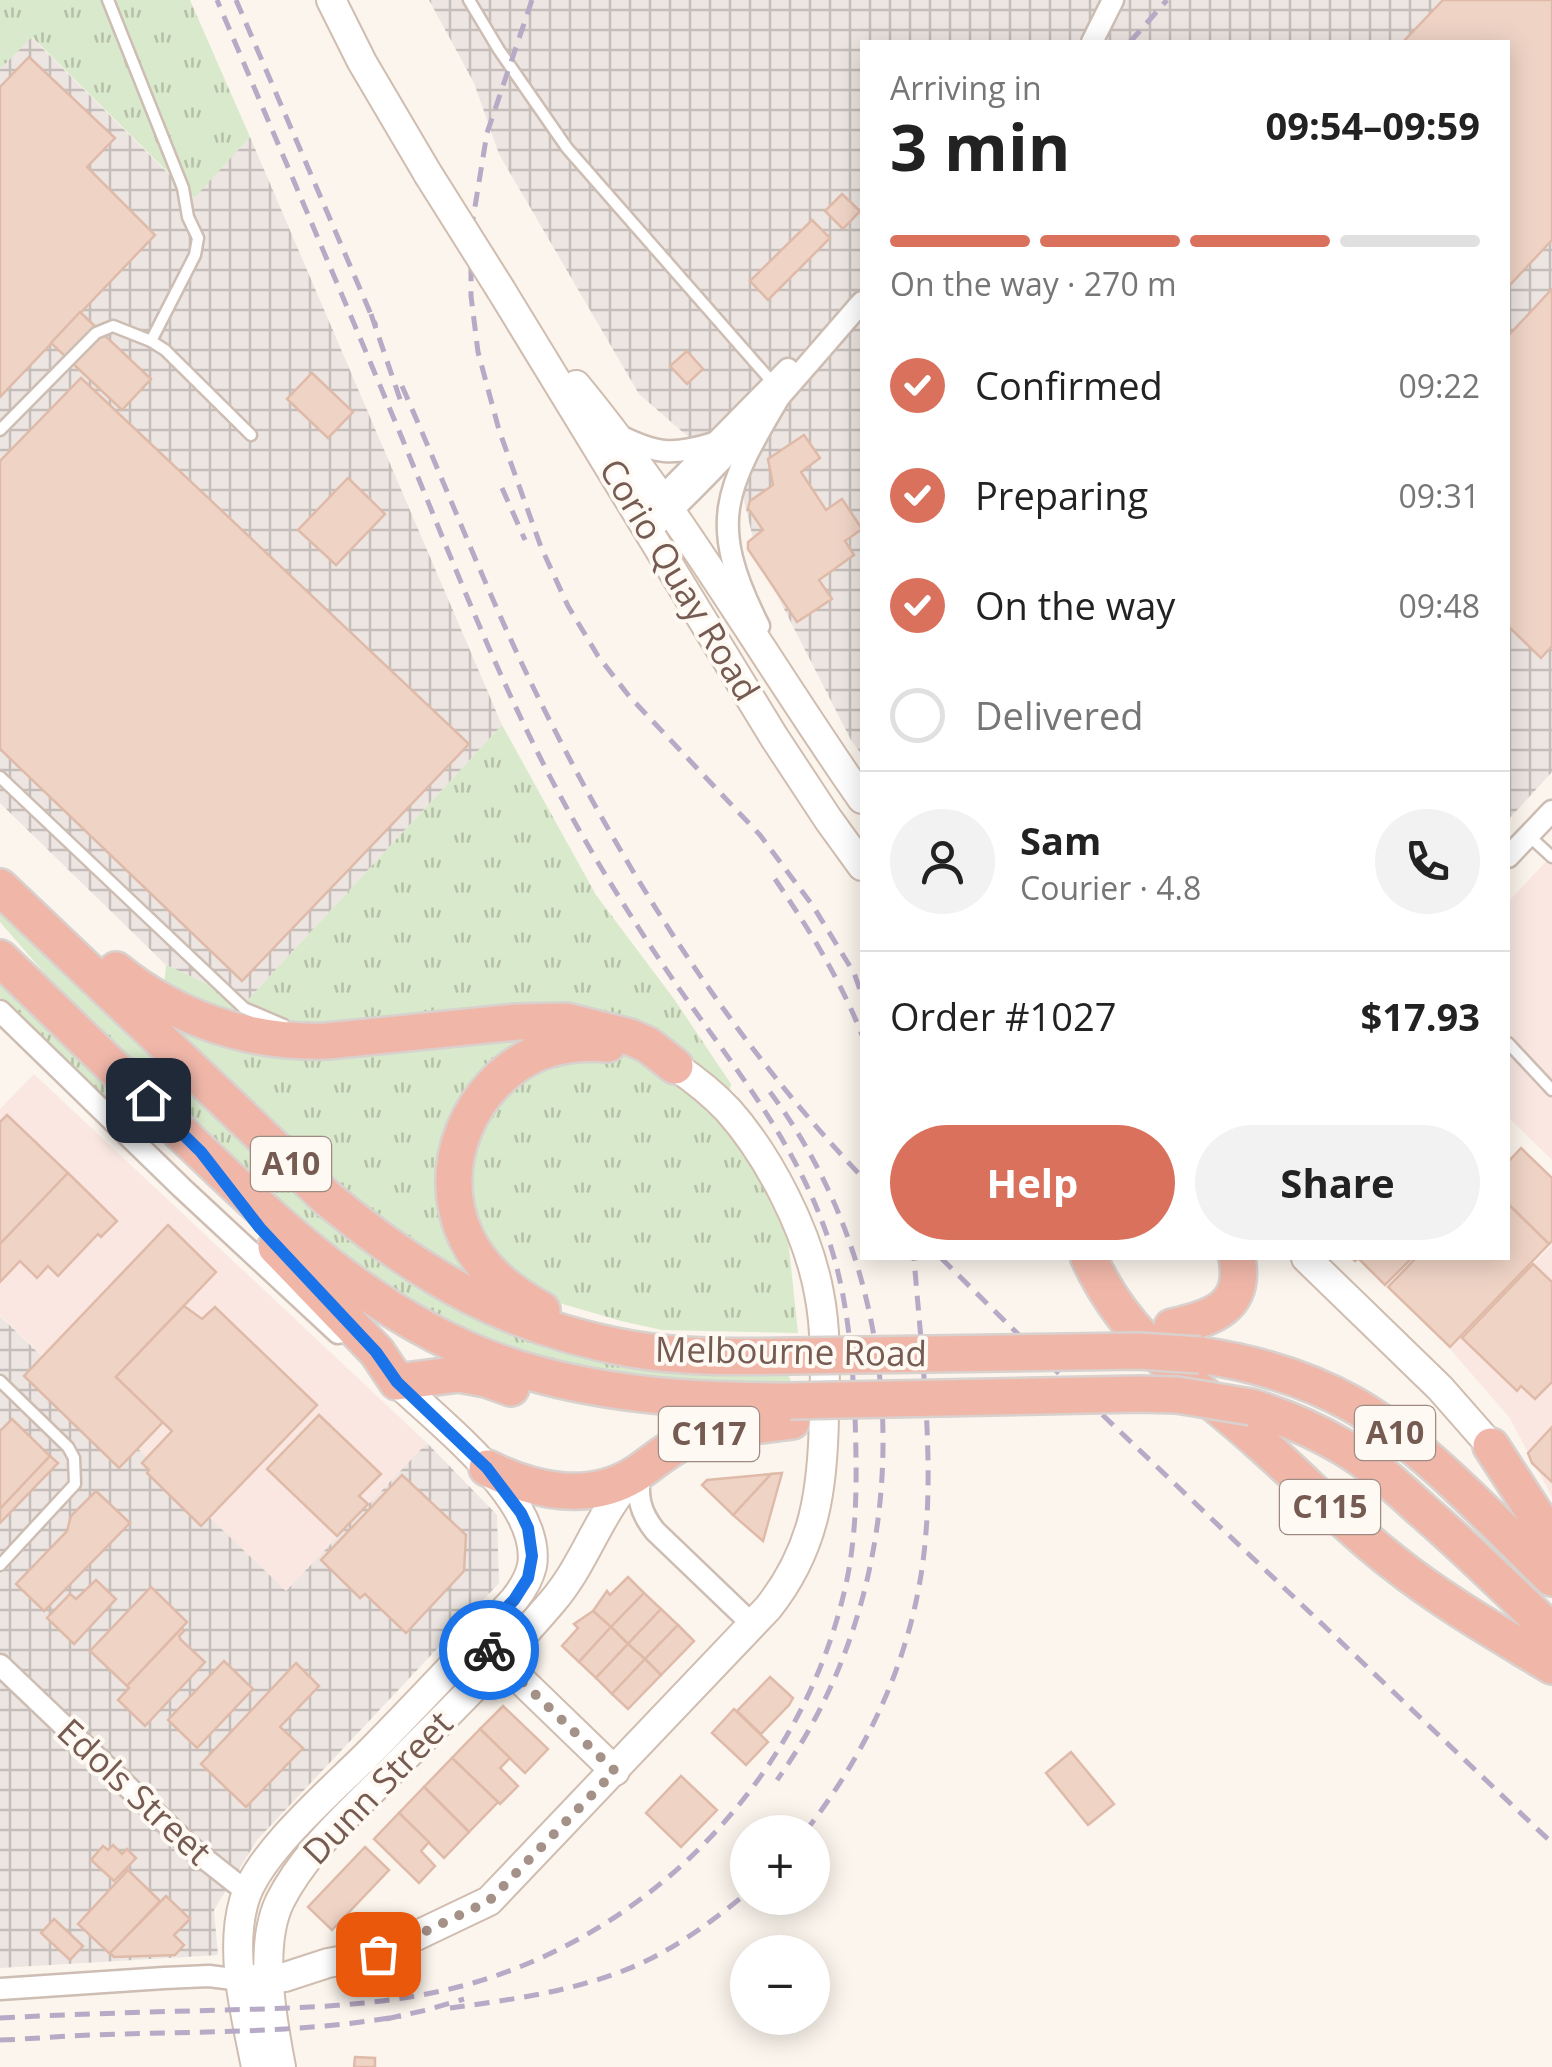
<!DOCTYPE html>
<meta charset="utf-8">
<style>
body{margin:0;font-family:"Open Sans",sans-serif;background:#f2f2f2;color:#222;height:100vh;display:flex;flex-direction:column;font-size:38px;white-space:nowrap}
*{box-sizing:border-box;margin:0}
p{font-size:32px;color:#767676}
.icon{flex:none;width:55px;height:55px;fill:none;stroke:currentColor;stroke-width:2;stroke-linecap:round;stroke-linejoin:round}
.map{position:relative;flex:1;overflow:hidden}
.panel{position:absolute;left:860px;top:40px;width:650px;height:1220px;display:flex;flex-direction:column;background:#fff;border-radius:0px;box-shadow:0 5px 25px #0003}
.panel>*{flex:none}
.tools{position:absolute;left:730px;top:1815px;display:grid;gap:20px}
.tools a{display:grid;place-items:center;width:100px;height:100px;border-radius:50%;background:#fff;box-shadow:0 5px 25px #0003;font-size:50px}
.pin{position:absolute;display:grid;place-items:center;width:85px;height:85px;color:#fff;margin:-42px;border-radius:20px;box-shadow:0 5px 15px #0006}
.courier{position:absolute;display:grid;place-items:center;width:100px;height:100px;margin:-50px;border:8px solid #1a73e8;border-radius:50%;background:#fff;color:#222;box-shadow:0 2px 12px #0007}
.overview em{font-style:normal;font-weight:700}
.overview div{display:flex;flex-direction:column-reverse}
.overview{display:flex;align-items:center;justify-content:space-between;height:170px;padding:0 30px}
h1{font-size:65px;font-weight:700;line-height:75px}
.bar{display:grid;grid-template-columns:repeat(4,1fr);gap:15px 10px;align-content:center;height:120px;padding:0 30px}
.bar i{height:12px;border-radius:8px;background:#e0e0e0}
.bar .current{background:#da715d}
.bar p{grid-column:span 4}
.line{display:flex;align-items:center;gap:25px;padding:0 30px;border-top:2px solid #e0e0e0}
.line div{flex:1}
.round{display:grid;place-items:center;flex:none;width:105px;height:105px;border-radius:52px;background:#f2f2f2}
ol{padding:0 30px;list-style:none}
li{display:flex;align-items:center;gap:30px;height:110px}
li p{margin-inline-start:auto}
li .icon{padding:10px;border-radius:50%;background:#da715d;color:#fff;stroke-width:4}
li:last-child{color:#767676}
li i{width:55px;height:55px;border:5px solid #e0e0e0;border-radius:50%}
.cta{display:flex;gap:20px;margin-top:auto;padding:20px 30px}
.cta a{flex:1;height:115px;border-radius:60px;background:#da715d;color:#fff;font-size:40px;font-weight:700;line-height:115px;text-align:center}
.cta a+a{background:#f2f2f2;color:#222}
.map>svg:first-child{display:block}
.commercial{fill:#fae7e2}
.industrial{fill:url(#industrial-grid)}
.grass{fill:url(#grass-tufts)}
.building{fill:#efd4c6;stroke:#e0baa8;stroke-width:2.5}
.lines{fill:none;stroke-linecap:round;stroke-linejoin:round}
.lane-casing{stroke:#cdbdb3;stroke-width:15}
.street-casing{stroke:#cdbdb3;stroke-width:25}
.secondary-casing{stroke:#d0bdb0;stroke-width:32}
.highway-casing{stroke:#d8d1ce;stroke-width:40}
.lane{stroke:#fff;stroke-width:10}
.street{stroke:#fff;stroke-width:20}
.secondary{stroke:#fff;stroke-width:28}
.highway{stroke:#f0b7a9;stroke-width:35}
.rail{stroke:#b7aac6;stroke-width:5;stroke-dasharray:15 10;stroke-linecap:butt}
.secondary-bridge-casing{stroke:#d0bdb0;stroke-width:32;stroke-linecap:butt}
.highway-bridge-casing{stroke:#d8d1ce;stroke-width:40;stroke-linecap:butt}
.secondary-bridge{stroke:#fff;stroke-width:28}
.highway-bridge{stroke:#f0b7a9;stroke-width:35}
.done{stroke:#a49188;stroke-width:10;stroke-dasharray:0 18}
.route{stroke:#1a73e8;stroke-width:12}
.labels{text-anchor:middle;stroke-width:8;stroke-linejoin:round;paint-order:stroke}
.shield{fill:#fef9f3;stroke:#9e8a82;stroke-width:2.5}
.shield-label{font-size:32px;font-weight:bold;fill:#755b51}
.street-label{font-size:35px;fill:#755b51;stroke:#fef9f3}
</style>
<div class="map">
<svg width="1552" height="2067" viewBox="0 0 1552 2067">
<defs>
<pattern id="industrial-grid" width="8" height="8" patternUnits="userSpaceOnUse" patternTransform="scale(2.5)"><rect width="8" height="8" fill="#ece5e1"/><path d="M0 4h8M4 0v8" fill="none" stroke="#c4bdb9"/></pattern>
<pattern id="grass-tufts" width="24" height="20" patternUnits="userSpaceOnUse" patternTransform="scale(2.5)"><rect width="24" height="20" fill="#d9e9cb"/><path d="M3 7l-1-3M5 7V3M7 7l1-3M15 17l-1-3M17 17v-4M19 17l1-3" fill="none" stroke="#b5c0a7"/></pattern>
</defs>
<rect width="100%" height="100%" fill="#fbf5ed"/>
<g class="commercial">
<path d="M1552,855v305l-44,-43v-215z"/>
<path d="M34,1074l393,369 -141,149 -286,-277v-206z"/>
<path d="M1552,1245v252l-43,-80 -59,-68z"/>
</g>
<g class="industrial">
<path d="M429,0h1123v772l-44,48v-778h-646v713l-11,-15 -93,-182 -19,-77 -100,-87 -140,-240 -25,-71z"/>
<path d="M31,37l162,161 57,-61 252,588 -256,277 -80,-37 -166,-162v-734z"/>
<path d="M0,1316l286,275 141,-148 70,72 2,68 -242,257 -43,70 4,45 -218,13z"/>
</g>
<g class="grass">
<path d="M0,0h190l60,137 -56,61 -162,-161 -32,32z"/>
<path d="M502,725l94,170 78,104 57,85 -7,35 36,55 27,55 11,104 -136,-3 -41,-9 -157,-46 -122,-81 -181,-179 5,-50 80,37z"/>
<path d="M0,909l369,344 73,46 79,38 75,22 82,13 111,4 3,8 -103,3 -162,-31 -65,-24 -48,-26 -99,-70 -237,-224 -78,-90z"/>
<path d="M0,980l129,128 -8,9 -121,-120z"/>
</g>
<g class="building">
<path d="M1443,0h109v240l-44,47v-245h-105z"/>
<path d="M29,57l86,81 -28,29 68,68 -155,162v-310z"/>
<path d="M842,194l18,17 -17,18 -18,-18z"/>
<path d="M812,220l18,18 -62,62 -18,-19z"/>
<path d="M1552,289v357l-11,12 -33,-32v-290z"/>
<path d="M80,312l71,67 -29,31 -71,-67z"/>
<path d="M687,351l16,18 -16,15 -17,-18z"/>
<path d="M312,373l41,39 -25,26 -41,-39z"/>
<path d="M81,378l388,366 -227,237 -242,-232v-288z"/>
<path d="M804,435l16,23 -19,14 25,38 16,-11 20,30 -17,12 9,14 -35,25 13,19 -35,23 -49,-73v-7l15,-12 -15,-22 2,-7 23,-16 -5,-26z"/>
<path d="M348,478l37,36 -49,51 -38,-35z"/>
<path d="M7,1115l61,58 -68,71v-122z"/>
<path d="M1521,1148l31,30v63l-3,3 -41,-40v-42z"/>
<path d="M68,1173l49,48 -16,16 -3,-3 -40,42 -10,-10 -11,12 -17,-17 -20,21v-38z"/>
<path d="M1508,1204l41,40 -99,103 -62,-60 28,-29h92z"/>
<path d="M168,1225l48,47 -100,105 47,45 -44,46 -95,-92z"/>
<path d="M1352,1258h60l-27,27 -27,-27 -3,3z"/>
<path d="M1533,1264l19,18v100l-17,17 -14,-13 -4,5 -55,-53z"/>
<path d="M184,1306l18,13 13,-12 102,98 -116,121 -54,-53 2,-3 -7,-7 30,-32 -56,-54z"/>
<path d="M319,1415l62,59 -22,22 9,8 -31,32 -70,-67z"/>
<path d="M12,1419l38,37 -50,53v-78z"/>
<path d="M1552,1427v55l-20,-19 -4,-10z"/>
<path d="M50,1456l8,7 -58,60v-14z"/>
<path d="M782,1473l-19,68 -30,-26 38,-41z"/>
<path d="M771,1474l-38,41 -31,-30 5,-5z"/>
<path d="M402,1475l64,60 -2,36 -58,62 -41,-39 -5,4 -39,-38z"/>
<path d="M96,1491l34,32 -86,88 -28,-27 51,-53 4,-15z"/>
<path d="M628,1577l16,16 -33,34 -18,-16 14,-20 3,4z"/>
<path d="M96,1580l20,19 -42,45 -27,-26 23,-24 6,5z"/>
<path d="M151,1587l36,35 -60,64 -37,-35z"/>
<path d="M644,1593l17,16 -33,35 -17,-17z"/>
<path d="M661,1609l17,16 -33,34 -17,-15z"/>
<path d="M593,1611l18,16 -32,35 -17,-16 16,-18 -4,-4z"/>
<path d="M678,1625l16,16 -33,34 -16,-16z"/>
<path d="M611,1627l17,17 -32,34 -17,-16z"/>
<path d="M182,1628l2,3 -5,5 2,4 24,22 -60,64 -27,-26 11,-12 -2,-2z"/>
<path d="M628,1644l17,15 -33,35 -16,-16z"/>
<path d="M645,1659l16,16 -33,34 -16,-15z"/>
<path d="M224,1661l29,28 -56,59 -29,-28z"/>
<path d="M296,1663l23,23 -39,41 23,21 -57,59 -45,-43z"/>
<path d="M770,1677l23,21 -4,7 -28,29 -24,-23z"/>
<path d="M503,1706l45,43 -23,24 -45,-44z"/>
<path d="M734,1709l34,33 -22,23 -34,-32z"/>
<path d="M480,1729l30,29 -10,10 18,18 -18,18 -48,-46z"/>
<path d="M1071,1752l43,52 -26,21 -42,-52z"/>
<path d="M452,1758l46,44 -29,30 -45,-45z"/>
<path d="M681,1776l36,34 -36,37 -35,-34z"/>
<path d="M424,1787l45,45 -25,26 -45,-45z"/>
<path d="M399,1813l30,29 -8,9 14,15 -16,17 -45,-44z"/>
<path d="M113,1845l9,9 5,-5 9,9 -22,23 -23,-21 12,-14 5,4z"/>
<path d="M365,1847l24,23 -57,60 -24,-23z"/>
<path d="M128,1870l32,31 -50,53 -32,-30z"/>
<path d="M166,1896l24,23 -16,16 10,10 -9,10 -61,2 -4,-4z"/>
<path d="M54,1919l29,27 -13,14 -29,-27z"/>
<path d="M355,2057l20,1v9h-21z"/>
</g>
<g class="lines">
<defs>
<g id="lane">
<path d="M108,0l75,188 5,29 10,21 -3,17 -44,86"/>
<path d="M469,0l30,50 68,98 206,235"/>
<path d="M0,430l96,-97 17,-7 38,15 14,9 86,85"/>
<path d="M0,777l244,231 40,17"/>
<path d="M1528,835l24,22"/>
<path d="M1508,1043l44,47"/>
<path d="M0,1381l68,66 6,11 1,26 -75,81"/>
</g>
<g id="street">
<path d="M1092,42l21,-42"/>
<path d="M618,435c38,19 54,21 96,8"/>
<path d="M654,505l134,-136"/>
<path d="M650,531c77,-70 144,-151 212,-229"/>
<path d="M759,626c-52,-103 -35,-136 21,-230"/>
<path d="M1508,857l44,-46"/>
<path d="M0,1011l182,177 156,145"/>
<path d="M640,1471c-3,25 -1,40 15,60l97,93"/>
<path d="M0,1665l195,186 52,41"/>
<path d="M0,1989l164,-11 45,-2 32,4"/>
</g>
<g id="secondary">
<path d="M331,0l31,62 66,112"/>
<path d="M501,290l273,447 54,82 34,47"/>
<path d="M576,385c107,130 190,277 286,414"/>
<path d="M1306,1258l134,130 51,58"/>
<path d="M489,1649l126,122"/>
<path d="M241,1980l44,-3 43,-14 50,-9 111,-53 279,-293c47,-59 55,-119 56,-193 1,-40 3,-82 -5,-122 -11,-61 -50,-137 -91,-183 -16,-17 -34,-31 -53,-44"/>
<path d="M256,2067c-10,-52 -27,-114 -12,-166 14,-49 91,-113 128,-151 48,-49 95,-99 142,-150 8,-10 15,-21 18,-34 11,-65 -93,-143 -135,-184"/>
<path d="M281,2067c-9,-47 -23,-121 -1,-166 24,-48 67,-85 103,-122 58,-58 116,-115 169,-177 34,-39 47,-91 83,-127"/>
</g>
<g id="highway">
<path d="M0,887l327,311c95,79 181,129 304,151 52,9 107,8 160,7"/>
<path d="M0,958c58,56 117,113 175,169 96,92 195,189 323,235 93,33 194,39 292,39"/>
<path d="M116,970c59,48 134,74 211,71l190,-19 49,-1 64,16 18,8 27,21"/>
<path d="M276,1247l101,105 20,30 62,-8 27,5 25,9"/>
<path d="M1089,1258c38,84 102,123 168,182 46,40 88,85 136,122 50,40 105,71 159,104"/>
<path d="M542,1310c-32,-18 -60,-39 -76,-73 -33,-70 4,-156 74,-185 22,-8 45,-10 68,-8"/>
<path d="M1172,1327c41,-9 74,-20 65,-69"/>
<path d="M1200,1355c54,8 106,23 154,50 75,44 135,113 198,173"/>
<path d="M1251,1407c33,10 63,23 92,40 29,17 54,40 79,63 45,39 87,80 130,122"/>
<path d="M1491,1446l61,94"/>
<path d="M487,1468c46,23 101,35 147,7 18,-11 32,-26 52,-34 33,-13 71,-15 106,-20"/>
</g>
</defs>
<use href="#lane" class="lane-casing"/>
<use href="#street" class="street-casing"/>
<use href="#secondary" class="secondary-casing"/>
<use href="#highway" class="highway-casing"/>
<use href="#lane" class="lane"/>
<use href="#street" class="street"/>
<use href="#secondary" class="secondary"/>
<use href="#highway" class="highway"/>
<g class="rail">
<path d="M236,0l140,326"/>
<path d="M532,0l-45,133 -16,98v65l7,56 21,78 42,117 27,59 30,50 31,40 131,139 53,71 41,67 8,22"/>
<path d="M1130,42l37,-42"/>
<path d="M371,314l30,88"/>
<path d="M402,386c45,102 85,207 134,307 86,174 192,343 326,484"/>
<path d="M502,488l23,52"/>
<path d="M775,879c34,50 65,100 87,156"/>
<path d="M770,1092c148,198 151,487 7,688"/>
<path d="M941,1258l86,85 525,500"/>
<path d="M805,1832c68,-87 113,-189 121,-300 7,-88 -5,-186 -12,-274"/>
<path d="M450,2008c67,-9 141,-19 202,-50 35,-18 66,-41 96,-66"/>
<path d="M0,2018c74,-4 149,-6 224,-8 83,-2 168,-4 249,-27 181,-53 325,-203 370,-386 15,-59 14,-120 12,-181 -3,-66 -8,-129 -32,-192 -33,-89 -92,-161 -145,-237 -48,-70 -92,-141 -131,-216 -55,-107 -99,-221 -145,-333 -61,-146 -123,-292 -185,-438"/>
<path d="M386,2019l41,-9 37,-11"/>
<path d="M0,2040c31,-1 62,-4 93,-5 103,-4 206,-1 308,-19"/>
</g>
<defs>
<path id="secondary-bridge" d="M428,174l73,116"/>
<g id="highway-bridge">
<path d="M791,1356l347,-5 62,4"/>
<path d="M790,1401l349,-7 38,1 74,12"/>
</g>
</defs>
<use href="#secondary-bridge" class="secondary-bridge-casing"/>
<use href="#highway-bridge" class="highway-bridge-casing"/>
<use href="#secondary-bridge" class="secondary-bridge"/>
<use href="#highway-bridge" class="highway-bridge"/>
</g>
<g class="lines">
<path class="done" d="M378,1954l111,-53 126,-130 -126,-121"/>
<path class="route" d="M148,1100l53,52 59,76 116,124 21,30 90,86 34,45 7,15 4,28 -4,22 -14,22 -37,38 12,12"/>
</g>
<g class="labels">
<g class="shield">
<rect x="251" y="1137" width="80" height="54" rx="8"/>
<rect x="1355" y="1406" width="80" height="54" rx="8"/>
<rect x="659" y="1407" width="100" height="54" rx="8"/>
<rect x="1280" y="1480" width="100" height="54" rx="8"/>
</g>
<g class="shield-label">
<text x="291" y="1175">A10</text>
<text x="1395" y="1444">A10</text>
<text x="709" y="1445">C117</text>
<text x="1330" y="1518">C115</text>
</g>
<g class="street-label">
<text transform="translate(679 580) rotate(59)" y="12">Corio Quay Road</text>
<text transform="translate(791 1352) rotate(1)" y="12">Melbourne Road</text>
<text transform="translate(378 1788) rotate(-46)" y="12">Dunn Street</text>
<text transform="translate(134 1792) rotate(43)" y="12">Edols Street</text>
</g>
</g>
</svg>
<div class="tools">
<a>+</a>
<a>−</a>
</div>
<div class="pin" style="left:378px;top:1954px;background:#ea580c"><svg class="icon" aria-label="bag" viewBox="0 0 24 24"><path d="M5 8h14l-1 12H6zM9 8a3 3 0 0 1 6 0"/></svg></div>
<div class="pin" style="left:148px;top:1100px;background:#1f2937"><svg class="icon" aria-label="home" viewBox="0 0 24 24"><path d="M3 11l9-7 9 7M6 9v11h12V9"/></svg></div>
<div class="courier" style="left:489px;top:1650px"><svg class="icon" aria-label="bike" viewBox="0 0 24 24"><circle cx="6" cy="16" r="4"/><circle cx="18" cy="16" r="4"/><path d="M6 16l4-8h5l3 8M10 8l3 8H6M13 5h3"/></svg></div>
<section class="panel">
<div class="overview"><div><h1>3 min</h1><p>Arriving in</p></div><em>09:54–09:59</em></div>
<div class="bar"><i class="current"></i><i class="current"></i><i class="current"></i><i></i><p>On the way · 270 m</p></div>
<ol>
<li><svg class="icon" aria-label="check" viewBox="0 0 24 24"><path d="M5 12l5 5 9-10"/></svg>Confirmed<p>09:22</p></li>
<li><svg class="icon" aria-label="check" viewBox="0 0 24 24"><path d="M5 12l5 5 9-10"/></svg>Preparing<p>09:31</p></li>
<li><svg class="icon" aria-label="check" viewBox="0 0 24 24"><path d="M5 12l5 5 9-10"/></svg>On the way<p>09:48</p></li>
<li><i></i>Delivered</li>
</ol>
<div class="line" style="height:180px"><a class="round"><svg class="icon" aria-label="person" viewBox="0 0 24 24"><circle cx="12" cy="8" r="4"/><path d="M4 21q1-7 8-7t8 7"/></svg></a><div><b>Sam</b><p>Courier · 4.8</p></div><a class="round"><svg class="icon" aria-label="phone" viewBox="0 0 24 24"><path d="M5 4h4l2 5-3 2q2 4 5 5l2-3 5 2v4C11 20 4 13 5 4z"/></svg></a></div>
<div class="line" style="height:130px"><div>Order #1027</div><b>$17.93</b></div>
<div class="cta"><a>Help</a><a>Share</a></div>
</section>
</div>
